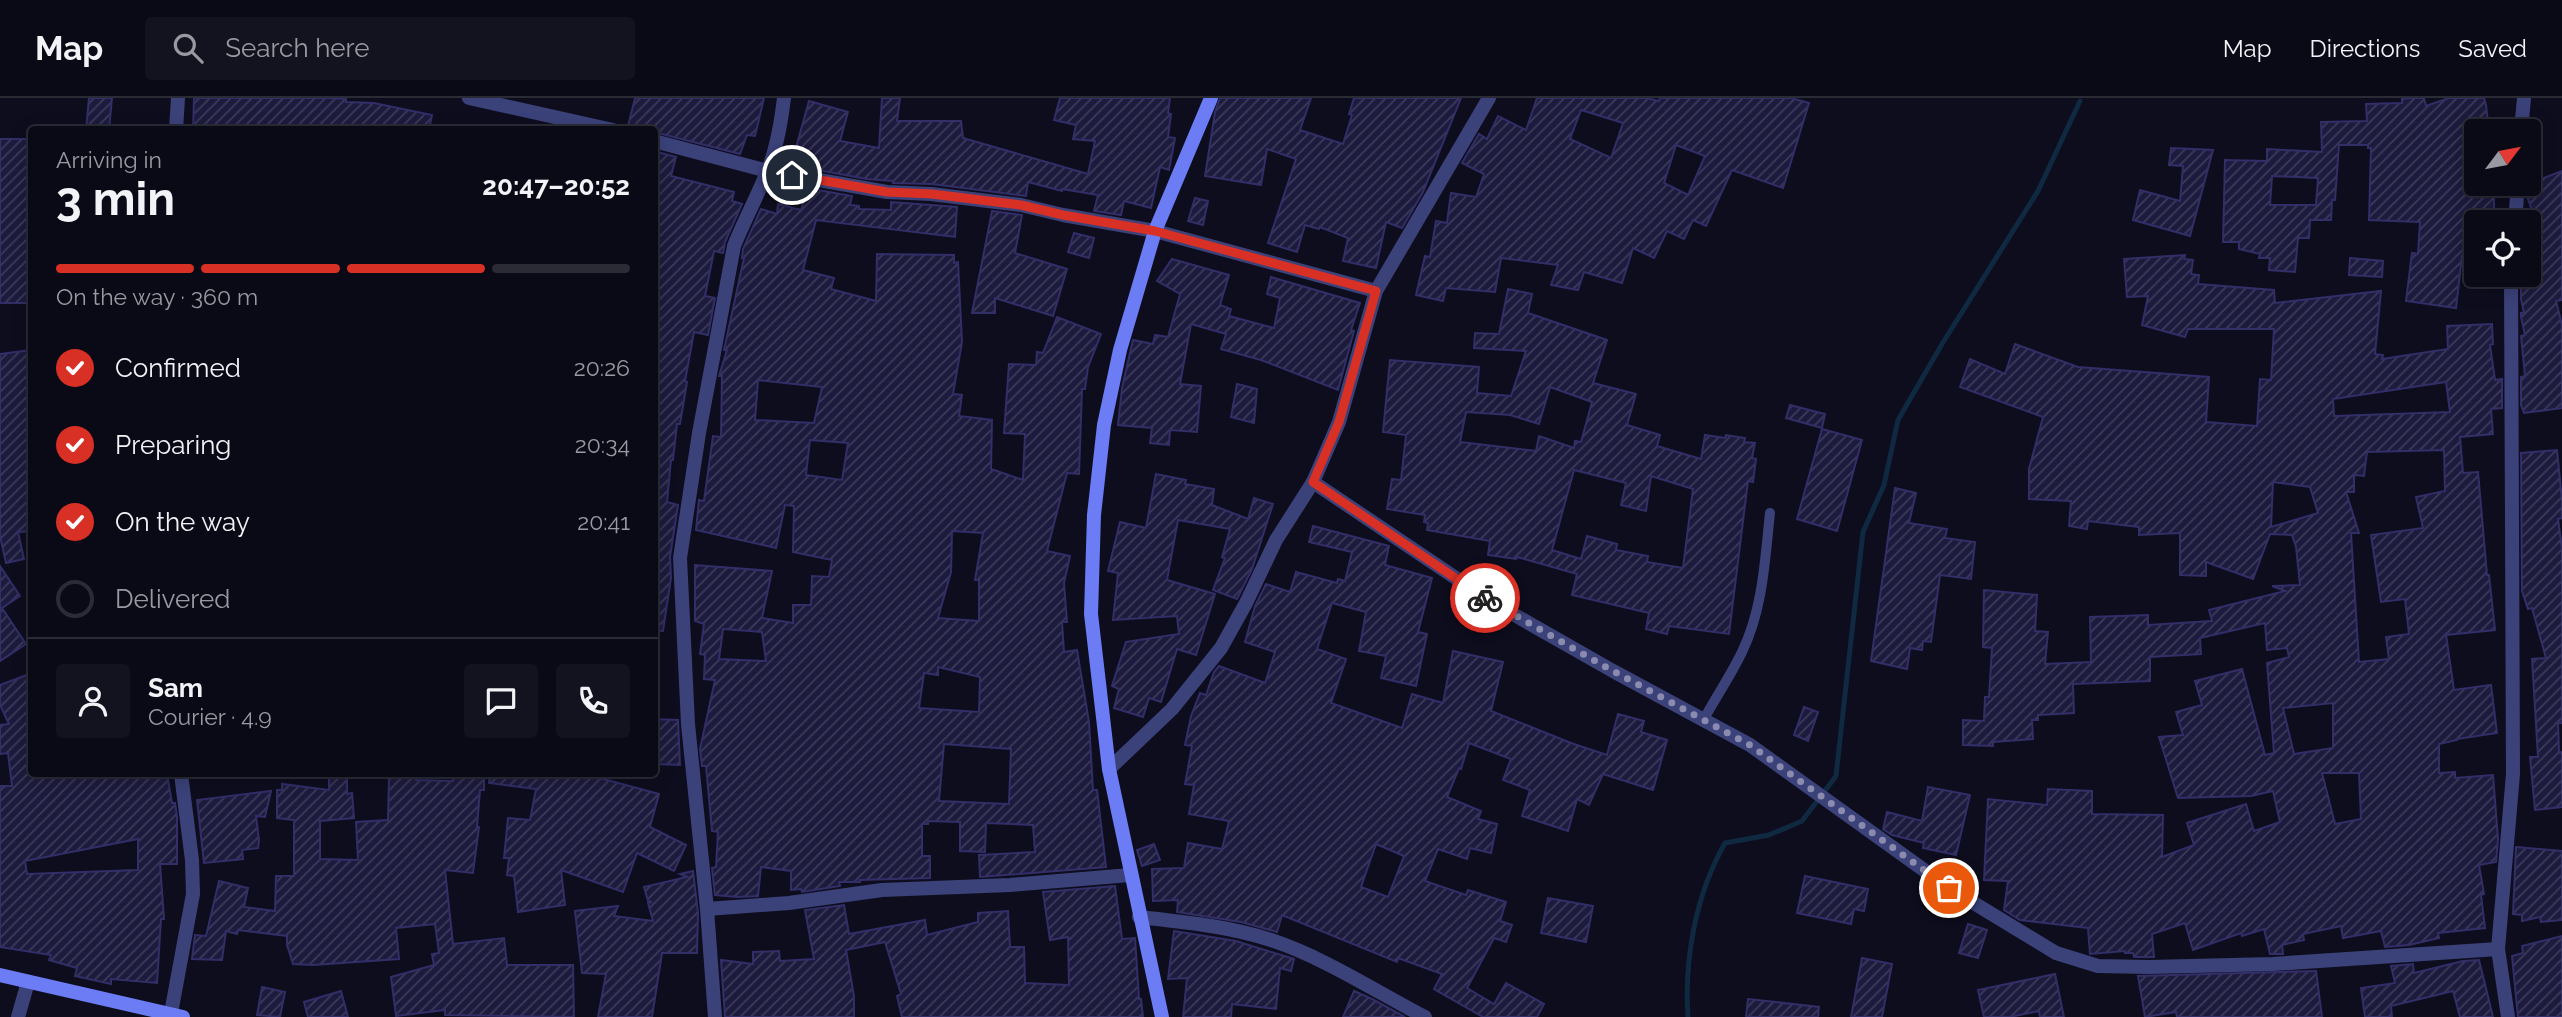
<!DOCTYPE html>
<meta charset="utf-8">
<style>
body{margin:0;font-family:Raleway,sans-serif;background:#13131f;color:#f1f3f6;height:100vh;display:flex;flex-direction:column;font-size:26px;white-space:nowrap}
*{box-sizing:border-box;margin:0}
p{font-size:23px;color:#999aa1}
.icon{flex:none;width:38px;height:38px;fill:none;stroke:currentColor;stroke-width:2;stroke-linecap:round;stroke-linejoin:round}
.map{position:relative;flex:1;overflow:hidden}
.sheet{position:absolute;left:28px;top:28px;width:630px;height:651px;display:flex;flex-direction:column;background:#0a0a16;border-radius:7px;box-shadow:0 4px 18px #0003,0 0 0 2px #2a2b35}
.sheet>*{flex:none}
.needle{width:46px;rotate:58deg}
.controls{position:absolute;left:2464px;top:21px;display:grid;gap:14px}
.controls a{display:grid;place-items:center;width:77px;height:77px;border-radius:7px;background:#0a0a16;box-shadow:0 4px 18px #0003,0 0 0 2px #2a2b35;font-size:35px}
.pin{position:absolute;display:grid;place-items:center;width:60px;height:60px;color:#fff;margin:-30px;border:4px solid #fff;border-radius:50%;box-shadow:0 2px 7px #0007}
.courier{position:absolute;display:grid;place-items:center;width:70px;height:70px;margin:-35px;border:5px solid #d93025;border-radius:50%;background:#fff;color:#222;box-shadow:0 2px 9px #0007}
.head em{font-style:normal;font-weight:700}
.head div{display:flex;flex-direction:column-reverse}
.head{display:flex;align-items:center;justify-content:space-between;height:119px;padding:0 28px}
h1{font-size:46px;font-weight:700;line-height:52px}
.bar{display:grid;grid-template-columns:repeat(4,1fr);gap:10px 7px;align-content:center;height:84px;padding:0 28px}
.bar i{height:9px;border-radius:5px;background:#2a2b35}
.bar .selected{background:#d93025}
.bar p{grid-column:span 4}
.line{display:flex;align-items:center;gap:18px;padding:0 28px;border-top:2px solid #2a2b35}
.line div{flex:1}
.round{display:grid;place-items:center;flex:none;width:74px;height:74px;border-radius:7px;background:#13131f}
ol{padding:0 28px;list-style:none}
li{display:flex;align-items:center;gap:21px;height:77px}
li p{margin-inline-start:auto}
li .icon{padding:7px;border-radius:50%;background:#d93025;color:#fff;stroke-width:4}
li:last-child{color:#999aa1}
li i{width:38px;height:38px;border:4px solid #2a2b35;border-radius:50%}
header{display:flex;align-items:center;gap:42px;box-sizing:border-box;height:98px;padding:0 35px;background:#0a0a16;border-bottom:2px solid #2a2b35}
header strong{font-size:33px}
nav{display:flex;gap:38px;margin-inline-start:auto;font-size:24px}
.search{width:490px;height:63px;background:#13131f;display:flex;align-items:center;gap:18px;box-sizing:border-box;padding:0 24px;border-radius:7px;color:#999aa1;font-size:26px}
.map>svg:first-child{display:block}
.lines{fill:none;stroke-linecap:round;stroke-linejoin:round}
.stream{stroke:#0f2940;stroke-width:5}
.building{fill:url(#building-hatch);stroke:#312e68;stroke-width:2;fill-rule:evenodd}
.lane{stroke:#3b427a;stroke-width:10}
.street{stroke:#3b427a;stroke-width:14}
.secondary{stroke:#6b7cf5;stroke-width:14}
.done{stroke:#8a8bae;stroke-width:7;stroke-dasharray:0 12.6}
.route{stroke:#d93025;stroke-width:9}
</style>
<header>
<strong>Map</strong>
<div class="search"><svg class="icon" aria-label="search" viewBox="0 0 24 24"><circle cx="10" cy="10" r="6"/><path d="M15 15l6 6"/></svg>Search here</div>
<nav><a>Map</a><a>Directions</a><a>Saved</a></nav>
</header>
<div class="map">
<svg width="2562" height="919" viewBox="0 0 2562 919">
<defs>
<pattern id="building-hatch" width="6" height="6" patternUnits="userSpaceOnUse" patternTransform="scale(1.75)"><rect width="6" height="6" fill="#1d1b3d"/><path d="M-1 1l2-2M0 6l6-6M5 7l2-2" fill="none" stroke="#3d3b5a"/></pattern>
</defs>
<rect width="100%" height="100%" fill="#0e0d1e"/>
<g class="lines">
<path class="stream" d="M1688,919c-4,-59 8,-123 37,-174l44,-8 33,-14 34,-45 27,-244 21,-47 14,-65 44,-76 96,-153 42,-90"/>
</g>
<g class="building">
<path d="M89,0h23l-3,32h-23z"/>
<path d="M194,0h137l15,1v3l28,1 58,12 -3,15h-236z"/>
<path d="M635,0h129l-9,38 -8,-1 -7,19 -86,-22v-2h-27z"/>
<path d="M882,0h18l-3,23h64l2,17 125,36 7,-33 -22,-2 3,-14 -22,-5 6,-22h110l-2,15 3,1 -3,23 7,1 -6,32 -9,-3 -9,41 -27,-7 -3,14 -27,-4 4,-16 -36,-6v2l-34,-9 -2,14 -94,-12 -39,-1v-2l-26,-2 -83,-15 3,-15 8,2 14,-50 39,11 -8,29 39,7z"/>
<path d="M1220,0h91l-11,32 43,14 9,-29 -3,-1 5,-16h107l-38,94 -21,36 -16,-6 -10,46 -33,-7 5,-23 -28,-11 -1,2 -14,-4 -8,27 -29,-9 28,-84 -29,-10 -6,36 -56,-9 10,-64z"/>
<path d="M1537,0h109l13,3 1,-3h131l18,5 -26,85 -51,-18 -26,56 -13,-6 -9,19 -17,-8 -13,27 -21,-10 -11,35 -38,-11 -6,18 -27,-5 7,-20 -57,-7 -6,34 -49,-4 -3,13 -27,-6 9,-39 5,1 6,-36 11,2 4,-30 25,4 8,-23 -22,-11 17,-29 8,5 11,-23 28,14zM1581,12l42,13 -12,35 -41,-19zM1676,47l29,11 -17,39 -24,-12z"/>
<path d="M2410,0h14l2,8 23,-8h35l2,7 3,26h-25l10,35h2v18h18v29l-8,1 1,3h-11v38l-14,1 -6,52 -50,-7 6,-48 6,1 2,-32 -51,-2 2,-72h-3v-3h-29l-4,55h-3l-1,20h-21l-1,18h-11l-3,34 -26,-2 1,-12h-11l1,-4 -21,-5v-7h-16l2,-82 42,1v-12l55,3 -1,-30 46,-1 -1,-17 36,-1v-4zM2272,78l46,2 -2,27h-46z"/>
<rect x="0" y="41" width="32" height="164"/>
<path d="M2171,50l42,2 -23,86 -57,-16 7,-30 40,11 3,-35 -14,-1z"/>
<path d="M654,53l22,6 -5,19 63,16 -2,9 10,3 -17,38 -2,11 -9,-2 -9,45 10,2 -7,37 -14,-3 -9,49 2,1 -7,42h-3l-4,36h-2l-4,42 11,3 -8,52 1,21 -8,53 -9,-1v-285l6,-27 -6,-1z"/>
<path d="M2562,73v129l-6,1 6,24v83l-38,5 -3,-8v-28l4,-1 -4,-40 4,-1 -4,-18v-4h3l-3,-14v-24h8v-33l14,1 -16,-47 1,-12z"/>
<path d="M784,86l68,12 -2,9 9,1v3l32,1v-8l66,5 -2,30 -139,-17 -13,50 31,8 -3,11 45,12 1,-47 77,1v8l4,-1 4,80 -9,52 9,1 -3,21 33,4 -1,49 32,11 2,-46 -21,-1 5,-69 27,1 1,-13 6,1 14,-36 44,17 -13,33 -3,22h-3l-3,85 -12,-1 -20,78 23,5 -6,27 3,39h-5l2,30 13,-2 12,72 4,68h4l9,77 -126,10 -1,-22 56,-3 -2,-27 -47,-2 -1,29 -25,-1v-29l-32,-1v3h-6v32h8v22l-70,2v2h-21l1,4 -38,6 -1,-3 -10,1v-19l-30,-4 -3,29 -21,1 -22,-2 -3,-27 4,-1 2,-35 -6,-1 -6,-65h-4l-2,-17 15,-69 -11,-1 1,-24 -5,-1 4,-30 -9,-3v-56l77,6 -10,47 31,5v-18h18l1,-29 17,1 3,-17 -39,-8 1,-46 -9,-1 -9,43 -80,-18 3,-30 5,1 9,-65 8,1 1,-61h-3l8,-26h-3l20,-92h-2l1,-9 18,-40 16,5 1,-10 23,6 6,-18zM758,282l64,7 -8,36 -59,-3zM810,342l38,3 -6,37 -36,-5zM952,433l31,2 -8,47h4v41l-41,-3 13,-46zM723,531l39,3 4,29 -47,-2zM938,569l42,10 -1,35 -60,-4 5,-35 14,2zM944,646l67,5 -2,55 -70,-3z"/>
<path d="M1195,100l13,3 -5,24 -15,-4z"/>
<path d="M992,113l30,4 -7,38 52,16 -14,47 -58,-18v15h-23z"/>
<path d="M1074,135l20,5 -5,20 -21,-6z"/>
<path d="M2185,157l-1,4 9,1 -2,14 8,1 -1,9 76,6 1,13 106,-12 -6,63 8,1 -1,4 66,-10 -1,-23 45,-2 1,20 -3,1 5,35 7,-1v29l-11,1 2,25 -33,3 3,36 15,-1 9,103h2l6,55 -49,5 8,55 37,-5 6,48 -40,6v1l-18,4v29l16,-1v6l38,-3 5,64 -2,23 -17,3 5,29 -3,1 4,33 -47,5 1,5 -30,7 -24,2 -4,-16 -38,7 -2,-12 -38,8 1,6 -22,5 1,9h-13l-6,-25 -22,7 -1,-3 -48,17 -8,-27 -33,11 2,23h-20l-1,-4h-8v-2l-35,3 -2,-26 -68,-8 -16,-10 4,-29 -24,-1 4,-81 59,6 1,-16 44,2v23l71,1 -1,42 32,-12 -7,-22 59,-19 8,27 26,-9 -7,-31 -22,5 -73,2 -19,-61 24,-2 -7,-23 26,-7 -7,-24 47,-12 23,86 9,-2 -7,-90 22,-6 -2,-9 -20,2 -2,-27 -65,15 1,16 -51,3v24l-77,3 1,29 -36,2v5h-6l1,19 -40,3v4l-30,-1v-25l21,1 1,-24h4l3,-49 -9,-1 1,-57 53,5 -2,36 13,1 -3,32 46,-2 -1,-45 58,-2v10l64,-4 -3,-11 76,-19 -13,-5 28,-1 -4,-38 -4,-12 -22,-1 -17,45 -47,-17v14l-26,-1v-42l-41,2v-8l-51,-6 -1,8 -18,-3 2,-25 -42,-2v-30l14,-52 -83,-30 10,-28 35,15 10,-30 63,23 131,10 -3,45 51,4 3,-47 11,1 3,-51h-86l-3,8 -43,-12 6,-29 -21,1 -3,-38zM2446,284l4,30 -116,4 -1,-17zM2444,352l1,41 -29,6 7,31 -52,7 10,67 24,-3 4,35 -23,3 3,22 -30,3 -8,-129h8l-13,-41h8v-17l10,1 3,-24zM2273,384l37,5 8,26 -47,14zM2333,605v45l-39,6 -11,-46zM2322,675h37l2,46 -26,5z"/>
<path d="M2350,160l33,3 -1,16 -33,-2z"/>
<path d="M1172,161l57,16 -9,30 11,4 -2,7 45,12 6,-30 -13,-4 4,-17 89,26 -9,27 3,1 -16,59 -77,-30 -40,-11 5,-15 -35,-10 -11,60 21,2 -4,46 -27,-2 -1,15 -19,-2 2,-15 -34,-3 4,-37 11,-48 20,4 2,-9 13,2 12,-43 -23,-13z"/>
<path d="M1508,191l24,5 -4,19 79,27 -14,43 43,11 -9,31 33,10 -3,11 44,13 4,-24 20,3 1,-3 19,3 -1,4 11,1 -3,15 4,1 -3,23 -5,-1 -19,153 -60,-8 -2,8 -21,-5 3,-16 -77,-18 5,-21 -60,-17 -1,2 -28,-4 2,-14 -63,-11 1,-7 -4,-1 1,-7 -38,-6 5,-30 9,1 5,-45 -23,-3 7,-72 89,7 -2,26 34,3 15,-45 -52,-3 1,-15 24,1zM1550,289l42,15 -11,40 -6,-1 -1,7 -35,-12 -3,15 -76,-9 6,-30 44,3 29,9zM1574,372l52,13 -5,22 25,6 5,-35 42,13 -10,79 -36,-6 1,-6 -32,-6 1,-6 -30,-8 -6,23 -29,-9z"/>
<path d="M32,252v181l-14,1 6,27 -18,4 -6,-27v-182z"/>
<path d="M1237,286l20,5 -3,34 -23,-6z"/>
<path d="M1790,307l35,9 -3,14 -36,-10z"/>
<path d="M1822,331l40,11 -25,91 -40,-12z"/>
<path d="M2557,352l5,50v18l-4,1 4,30v174h-4l1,30 3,-1v55l-27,3 -5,-53h8l-6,-98 14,-1 -14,-50 -4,1 -6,-18 -1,-138z"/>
<path d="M1156,376l30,6 -1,4 29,5 -2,16 36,14 6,-21 19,6 -21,65 -15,30 -24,-9 12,-32 -3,-1 8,-28 -52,-9 -11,60 48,14 -19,61 -19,-6 -16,53 -12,-4 -6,19 -29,-9 5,-19 -7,-3 14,-44 53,-8 -2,-18 -64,4 5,-47 -10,-2 12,-49 26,6z"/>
<path d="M1895,390l21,5 -7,30 38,6 -2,9 30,4 -4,37 -31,-4 -9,67 -8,-1 -1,9 -12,-2 -3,21 -36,-8z"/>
<path d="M1313,428l76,20 -4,19 47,13 -14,54 9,2 -11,52 -35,-8 5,-22 -27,-5 7,-39 -34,-9 -15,46 29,10 -15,44 71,25 10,-34 31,9 10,-52 50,11 -12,49 80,32 36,12 11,-41 26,7 -3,11 26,8 -14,50 -50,-16 -14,31 -12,-6 -9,32 -46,-15 8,-26 -27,-10 8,-21 -42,-16 -8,26 -2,-1 -12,29 34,14 -3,8 19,5 -6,29 -21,-5 -3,11 -29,-10 -13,32 41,14 2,-5 38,12 -6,19 12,4 -6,17 -12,-4 -27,50 27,16 12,-21 38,21 -7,13h-54l-49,-28 8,-15 -44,-16 -1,4 -115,-47 -5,17 -36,-10 -64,-10 1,-12 -25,1 -1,-32 32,-1 4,-25 34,6 7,-28 -40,-7 5,-29 -9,-1 7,-38 -7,-1 6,-29 9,-23 6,2 8,-23 5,-6 46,17 10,-31 -30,-10 10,-36 11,-22 24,8 6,-20 41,11 1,-4 7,2 7,-29 -43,-10zM1376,746l28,12 -16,41 -27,-10z"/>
<path d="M0,468l20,30 -18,12 24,36 -26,17z"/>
<path d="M32,575v101h135l5,29h3l2,13v48h-17l4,55h-3l-4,64 -46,-4v5l-36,-8 2,-8 -28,-8 2,-5 -51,-8v-161h12l-4,-33 -8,1v-29l9,-1 -9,-19v-20zM138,741v31l-111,4 -2,-13z"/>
<path d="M1804,609l14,5 -10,29 -14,-6z"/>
<path d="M654,621l24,1 2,45 -24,-1z"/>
<path d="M329,676h18v20l5,-1 2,25 -34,3v38l38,1 -2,-38 32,-2 1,-43h27v3l37,1v-7h31v16h-4l-3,37h2l-6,46 -28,-3 8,74 51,-6 3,27h66l1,52 -129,-2v-5l-49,6 -5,-39 43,-12 -2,-11 7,-1 -4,-29 -39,4 3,31 -86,6 -20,-1 -6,-19v-9l-49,-6 -1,4 -11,-3 -4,29 -30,-1 3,-24 11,1 13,-55 29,7 -4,19 31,4 1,-35h18v-56l-17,-2v-28h5v-6l47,6z"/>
<path d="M490,676h95l74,20 -9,33 36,18 -12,26 -37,-18 -14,39 -62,-22 4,35 -47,7 -4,-36 -7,-1 2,-17h-5l4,-40 22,2 6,-31 -47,-6z"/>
<path d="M1928,689l42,8 -14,60 -33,-7 1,-5 -32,-8 -9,-6 4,-17 35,9z"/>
<path d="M271,693l-6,26 -9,-1 3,24 -1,8 -16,2 1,9 -39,4 -7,-63z"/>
<path d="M1154,746l6,16 -18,6 -5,-16z"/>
<path d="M2516,749l46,4v69l-21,2 -1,-5 -18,4v-6l-9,-1z"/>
<path d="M693,773l5,42 -1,40h-35l-10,64h-54l8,-43 -24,-1 -7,-62 43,-5 -4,10 39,5 -5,-18 4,-1 -4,-1 -4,-14 43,-10 -7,-3z"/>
<path d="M1805,778l63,13 -4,22 -10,-2 -3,15 -54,-11z"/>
<path d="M1115,788l7,53 13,-1 4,61h2l2,18h-241l-5,-21 4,-2 -16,-52 -39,8 8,46v21h-129l-4,-57 32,4v-12l26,-1 1,10 34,-2 -9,-49 39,-5 5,29 76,-14 2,15 51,-13v-9l30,-2 2,36h14l1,36 44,2 -1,-48 -18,3 -7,-48z"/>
<path d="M1548,800l45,8 -7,36 -45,-9z"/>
<path d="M1968,826l19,6 -9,28 -19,-5z"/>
<path d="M1174,833l62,10 58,18 -3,12 -11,-3 -4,41 -44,-5 -1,13h-48l4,-39 -19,1z"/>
<path d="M2562,838v81h-44l-6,-61 11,-3 -1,-7z"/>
<path d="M1862,860l30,6 -10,53h-31z"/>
<path d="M2479,862l14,57h-33l-7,-26 -62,15 1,11h-27l-4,-29 34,-5 -4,-17 22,-2 1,9 49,-12z"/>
<path d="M2316,873l6,46h-145l-1,-5 -31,5 -7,-41z"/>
<path d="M2055,876l9,43h-24l-1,-6 -29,6h-26l-6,-27z"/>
<path d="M262,889l23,5 -5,25 -23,-2z"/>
<path d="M341,893l7,26h-40l-4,-15z"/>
<path d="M1354,893l18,8 33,18h-62z"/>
<path d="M1748,901l71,8 -1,10h-72z"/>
</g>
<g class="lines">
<path class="lane" d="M1704,621c12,-22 27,-44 38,-67 21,-43 23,-93 28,-139"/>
<g class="street">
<path d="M469,0l144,32"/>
<path d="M176,32l2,-32"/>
<path d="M2521,33l3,-33"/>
<path d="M654,43l114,30 119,21 44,2 90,11 42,10 92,16 221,60"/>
<path d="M2515,124l3,-38"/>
<path d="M1313,384l177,119 123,70 137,74 199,143 107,65 42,13 51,1 124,-3 225,-15"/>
<path d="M1109,671l63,-60 49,-61 25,-45 30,-63 37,-58 26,-60 37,-131 113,-193"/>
<path d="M707,811l82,-6 93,-13 128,-5 120,-10"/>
<path d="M1139,819c45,5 89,9 132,23 54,18 104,51 154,77"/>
<path d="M171,915l22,-119 -1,-34 -11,-86"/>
<path d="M18,919l10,-35"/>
<path d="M715,919l-8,-108 -19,-185 -8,-166 19,-125 35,-187c10,-25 23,-49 33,-74 10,-23 14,-49 17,-74"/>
<path d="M2508,919l-10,-68 15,-175 -2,-499"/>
</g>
<g class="secondary">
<path d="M0,877l183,42"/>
<path d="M1162,919l-53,-248 -18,-155 3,-99 10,-90 16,-75 35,-119 56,-133"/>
</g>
</g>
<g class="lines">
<path class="done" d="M1485,500l128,73 137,74 199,143"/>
<path class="route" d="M792,77l95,17 45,2 89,11 42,10 92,16 221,60 -37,131 -26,60 172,116"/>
</g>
</svg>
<div class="controls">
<a><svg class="needle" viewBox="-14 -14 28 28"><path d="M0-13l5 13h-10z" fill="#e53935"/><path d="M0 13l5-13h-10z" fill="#999aa1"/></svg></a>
<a><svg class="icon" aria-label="locate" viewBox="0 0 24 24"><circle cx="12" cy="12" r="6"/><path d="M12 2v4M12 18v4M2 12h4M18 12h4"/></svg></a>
</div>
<div class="pin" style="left:1949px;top:790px;background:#ea580c"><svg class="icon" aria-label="bag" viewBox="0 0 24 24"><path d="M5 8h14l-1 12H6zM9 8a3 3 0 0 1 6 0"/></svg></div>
<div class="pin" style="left:792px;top:77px;background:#1f2937"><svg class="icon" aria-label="home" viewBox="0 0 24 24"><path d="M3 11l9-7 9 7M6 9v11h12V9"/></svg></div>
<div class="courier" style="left:1485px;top:500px"><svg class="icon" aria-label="bike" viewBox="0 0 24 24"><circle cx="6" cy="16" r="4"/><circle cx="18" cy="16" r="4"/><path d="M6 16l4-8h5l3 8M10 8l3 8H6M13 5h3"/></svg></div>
<section class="sheet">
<div class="head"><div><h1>3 min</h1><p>Arriving in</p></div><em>20:47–20:52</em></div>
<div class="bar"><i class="selected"></i><i class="selected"></i><i class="selected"></i><i></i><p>On the way · 360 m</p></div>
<ol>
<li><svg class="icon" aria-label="check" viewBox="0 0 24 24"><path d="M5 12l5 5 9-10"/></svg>Confirmed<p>20:26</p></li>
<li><svg class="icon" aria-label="check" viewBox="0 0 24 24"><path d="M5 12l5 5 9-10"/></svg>Preparing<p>20:34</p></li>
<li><svg class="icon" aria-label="check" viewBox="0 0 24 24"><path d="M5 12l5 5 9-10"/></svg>On the way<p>20:41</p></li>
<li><i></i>Delivered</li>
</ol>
<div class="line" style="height:126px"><a class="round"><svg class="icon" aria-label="person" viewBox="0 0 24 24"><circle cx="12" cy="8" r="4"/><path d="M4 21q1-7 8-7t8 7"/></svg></a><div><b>Sam</b><p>Courier · 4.9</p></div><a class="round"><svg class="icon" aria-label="chat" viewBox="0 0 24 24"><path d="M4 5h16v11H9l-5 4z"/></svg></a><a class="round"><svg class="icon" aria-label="phone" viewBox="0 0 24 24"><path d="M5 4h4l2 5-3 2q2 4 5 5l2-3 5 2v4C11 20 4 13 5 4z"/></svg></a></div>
</section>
</div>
